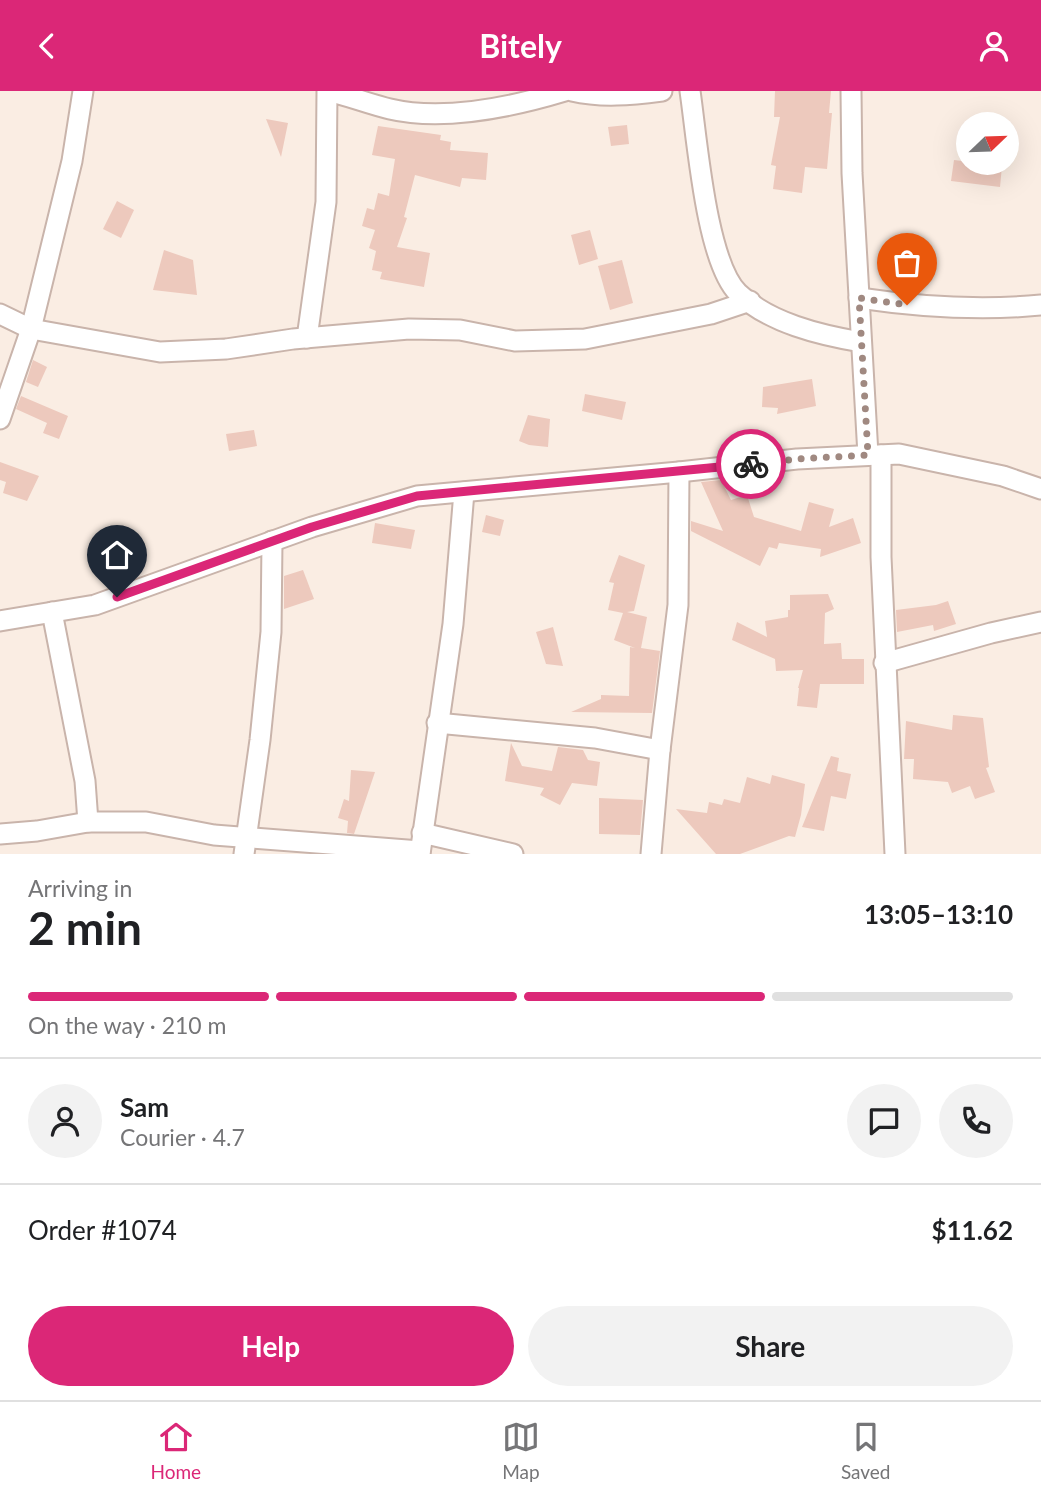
<!DOCTYPE html>
<meta charset="utf-8">
<style>
body{margin:0;font-family:Lato,sans-serif;background:#f2f2f2;color:#202124;height:100vh;display:flex;flex-direction:column;font-size:26px;white-space:nowrap}
*{box-sizing:border-box;margin:0}
p{font-size:23px;color:#757577}
.icon{flex:none;width:38px;height:38px;fill:none;stroke:currentColor;stroke-width:2;stroke-linecap:round;stroke-linejoin:round}
.map{position:relative;height:763px;overflow:hidden}
.details{display:flex;flex-direction:column;background:#fff;flex:1}
.details>*{flex:none}
.needle{width:46px;rotate:67deg}
.fabs{position:absolute;left:956px;top:21px;display:grid;gap:14px}
.fabs a{display:grid;place-items:center;width:63px;height:63px;border-radius:50%;background:#fff;box-shadow:0 7px 28px #0002;font-size:35px}
.pin{position:absolute;display:grid;place-items:center;width:60px;height:60px;color:#fff;margin:-72px -30px;border-radius:50% 50% 50% 0;rotate:-45deg;box-shadow:0 0 7px #0007}
.pin .icon{rotate:45deg}
.courier{position:absolute;display:grid;place-items:center;width:70px;height:70px;margin:-35px;border:5px solid #db2777;border-radius:50%;background:#fff;color:#222;box-shadow:0 2px 9px #0007}
.summary em{font-style:normal;font-weight:700}
.summary div{display:flex;flex-direction:column-reverse}
.summary{display:flex;align-items:center;justify-content:space-between;height:119px;padding:0 28px}
h1{font-size:46px;font-weight:700;line-height:52px}
.bar{display:grid;grid-template-columns:repeat(4,1fr);gap:10px 7px;align-content:center;height:84px;padding:0 28px}
.bar i{height:9px;border-radius:5px;background:#e0e0e0}
.bar .on{background:#db2777}
.bar p{grid-column:span 4}
.line{display:flex;align-items:center;gap:18px;padding:0 28px;border-top:2px solid #e0e0e0}
.line div{flex:1}
.round{display:grid;place-items:center;flex:none;width:74px;height:74px;border-radius:37px;background:#f2f2f2}
.primary-button{display:flex;gap:14px;margin-top:auto;padding:14px 28px}
.primary-button a{flex:1;height:80px;border-radius:42px;background:#db2777;color:#fff;font-size:28px;font-weight:700;line-height:80px;text-align:center}
.primary-button a+a{background:#f2f2f2;color:#202124}
header{display:flex;justify-content:space-between;align-items:center;height:91px;padding:0 28px;background:#db2777;color:#fff;font-size:32px;font-weight:700}
.tab-bar{display:flex;justify-content:space-around;align-items:center;height:98px;border-top:2px solid #e0e0e0;background:#fff;font-size:19px;color:#757577}
.tab-bar a{display:grid;justify-items:center;gap:4px}
.tab-bar .on{color:#db2777}
.map>svg:first-child{display:block}
.building{fill:#edc9bd}
.lines{fill:none;stroke-linecap:round;stroke-linejoin:round}
.minor-casing{stroke:#c9b4ab;stroke-width:23}
.minor{stroke:#fff;stroke-width:19}
.done{stroke:#a08981;stroke-width:7;stroke-dasharray:0 12.6}
.route{stroke:#db2777;stroke-width:9}
</style>
<header><svg class="icon" aria-label="back" viewBox="0 0 24 24"><path d="M15 5l-7 7 7 7"/></svg>Bitely<svg class="icon" aria-label="person" viewBox="0 0 24 24"><circle cx="12" cy="8" r="4"/><path d="M4 21q1-7 8-7t8 7"/></svg></header>
<div class="map">
<svg width="1041" height="763" viewBox="0 0 1041 763">
<rect width="100%" height="100%" fill="#faede3"/>
<g class="building">
<path d="M775,0h56l-2,22h3l-5,56 -22,-2 -3,26 -29,-4 3,-23 -5,-1 9,-48h-6z"/>
<path d="M266,28l22,4 -7,34z"/>
<path d="M627,34l2,19 -18,2 -3,-19z"/>
<path d="M378,35l63,9 -1,5 11,2 -1,8 38,3 -2,27 -24,-2 -2,9 -45,-12 -11,42 3,1 -10,29 33,6 -6,34 -44,-8 2,-7 -10,-2 4,-19 -7,-3 6,-18 -13,-4 5,-18 7,2 4,-17 11,3 6,-37 -23,-4z"/>
<path d="M954,69l48,6 -2,21 -49,-6z"/>
<path d="M117,110l17,9 -13,28 -18,-9z"/>
<path d="M590,139l8,29 -19,6 -8,-30z"/>
<path d="M164,159l29,10 4,35 -44,-5z"/>
<path d="M622,169l11,43 -23,7 -12,-44z"/>
<path d="M33,269l14,7 -9,20 -12,-5z"/>
<path d="M812,288l4,27 -39,8 1,-6 -16,-1 1,-20z"/>
<path d="M585,303l41,8 -4,18 -40,-9z"/>
<path d="M21,305l47,20 -9,23 -16,-6 4,-10 -31,-14z"/>
<path d="M528,324l22,4 -2,28 -19,-2 -10,-4z"/>
<path d="M254,339l3,16 -28,5 -3,-17z"/>
<path d="M0,371l39,14 -12,25 -24,-8 3,-11 -6,-2z"/>
<path d="M721,389l10,20 16,-5 7,22 47,14 8,-29 25,7 -5,18 24,-9 8,25 -41,14 1,-8 -42,-6 -2,6 -8,-2 -9,19 -69,-35v-10l32,10 -22,-49z"/>
<path d="M486,424l18,5 -4,16 -18,-4z"/>
<path d="M375,432l40,7 -4,19 -39,-6z"/>
<path d="M619,464l26,10 -11,46 -7,1 20,5 -6,31 19,3 -8,62 -81,-1 30,-13v-4l28,1 1,-49 5,1 -21,-8 9,-27 -15,-3 6,-27 -5,-1z"/>
<path d="M303,479l11,29 -30,10v-33z"/>
<path d="M828,503l6,15 -9,4 -1,31 17,-1 1,16h22v25h-44l-3,24 -20,-2 2,-18h-1l5,-18 -27,1 -1,-12 -43,-19 5,-18 30,15 -2,-16 23,-4v-7h2v-15z"/>
<path d="M948,510l8,23 -22,7 -1,-6 -36,7 -1,-22 40,-5z"/>
<path d="M553,536l10,39 -17,-2 -10,-32z"/>
<path d="M953,624l30,3 6,49 -3,1 9,24 -20,7 -5,-13 -18,7 -4,-11 -35,-3 1,-20h-10l2,-38 46,9z"/>
<path d="M511,652l11,23 30,5 6,-24 25,3 5,10 12,2 -3,24 -25,-3 -12,22 -20,-10 4,-7 -39,-7z"/>
<path d="M831,665l8,2 -2,13 14,3 -5,25 -15,-3 -7,35 -22,-4z"/>
<path d="M351,679l24,2 -21,62 -7,-1 1,-12 -10,-3 6,-19 5,2z"/>
<path d="M772,684l33,9 -4,31 -6,22 -6,-1 -49,18h-24l-40,-45 31,4 2,-11 13,3 2,-6 16,4 7,-26 23,7z"/>
<path d="M599,707l44,2 -3,35 -41,-1z"/>
</g>
<g class="lines">
<defs>
<g id="minor">
<path d="M328,0c21,5 41,13 62,18 55,13 122,-2 175,-18"/>
<path d="M572,0c30,7 59,4 90,0"/>
<path d="M690,0c7,47 16,170 48,202 31,30 82,42 123,49"/>
<path d="M851,0l1,82 16,282"/>
<path d="M859,207c61,9 121,13 182,7"/>
<path d="M0,223l31,15 129,23 66,-3 67,-10 116,-10 51,1 55,11 70,-2 126,-25 39,-13"/>
<path d="M307,247l19,-136 1,-111"/>
<path d="M0,328l31,-90 41,-168 11,-70"/>
<path d="M881,364v102l14,297"/>
<path d="M52,521l33,169 3,41"/>
<path d="M0,530l95,-16 217,-78 105,-31 262,-24 118,-13 102,-5 104,22 38,13"/>
<path d="M884,572l107,-30 50,-11"/>
<path d="M437,632l158,15 65,12"/>
<path d="M422,742l91,21"/>
<path d="M0,743l37,-3 51,-9h58l68,13 206,16"/>
<path d="M244,763l16,-114 11,-108 1,-91"/>
<path d="M420,763l33,-230 11,-132"/>
<path d="M651,763l9,-104 18,-145 1,-133"/>
</g>
</defs>
<use href="#minor" class="minor-casing"/>
<use href="#minor" class="minor"/>
</g>
<g class="lines">
<path class="done" d="M751,373l46,-5 71,-4 -9,-157 48,7"/>
<path class="route" d="M117,506l195,-70 105,-31 334,-32"/>
</g>
</svg>
<div class="fabs">
<a><svg class="needle" viewBox="-14 -14 28 28"><path d="M0-13l5 13h-10z" fill="#e53935"/><path d="M0 13l5-13h-10z" fill="#757577"/></svg></a>
</div>
<div class="pin" style="left:907px;top:214px;background:#ea580c"><svg class="icon" aria-label="bag" viewBox="0 0 24 24"><path d="M5 8h14l-1 12H6zM9 8a3 3 0 0 1 6 0"/></svg></div>
<div class="pin" style="left:117px;top:506px;background:#1f2937"><svg class="icon" aria-label="home" viewBox="0 0 24 24"><path d="M3 11l9-7 9 7M6 9v11h12V9"/></svg></div>
<div class="courier" style="left:751px;top:373px"><svg class="icon" aria-label="bike" viewBox="0 0 24 24"><circle cx="6" cy="16" r="4"/><circle cx="18" cy="16" r="4"/><path d="M6 16l4-8h5l3 8M10 8l3 8H6M13 5h3"/></svg></div>
</div>
<section class="details">
<div class="summary"><div><h1>2 min</h1><p>Arriving in</p></div><em>13:05–13:10</em></div>
<div class="bar"><i class="on"></i><i class="on"></i><i class="on"></i><i></i><p>On the way · 210 m</p></div>
<div class="line" style="height:126px"><a class="round"><svg class="icon" aria-label="person" viewBox="0 0 24 24"><circle cx="12" cy="8" r="4"/><path d="M4 21q1-7 8-7t8 7"/></svg></a><div><b>Sam</b><p>Courier · 4.7</p></div><a class="round"><svg class="icon" aria-label="chat" viewBox="0 0 24 24"><path d="M4 5h16v11H9l-5 4z"/></svg></a><a class="round"><svg class="icon" aria-label="phone" viewBox="0 0 24 24"><path d="M5 4h4l2 5-3 2q2 4 5 5l2-3 5 2v4C11 20 4 13 5 4z"/></svg></a></div>
<div class="line" style="height:91px"><div>Order #1074</div><b>$11.62</b></div>
<div class="primary-button"><a>Help</a><a>Share</a></div>
</section>
<nav class="tab-bar">
<a class="on"><svg class="icon" aria-label="home" viewBox="0 0 24 24"><path d="M3 11l9-7 9 7M6 9v11h12V9"/></svg>Home</a>
<a><svg class="icon" aria-label="map" viewBox="0 0 24 24"><path d="M3 6l6-2 6 2 6-2v14l-6 2-6-2-6 2zM9 4v14M15 6v14"/></svg>Map</a>
<a><svg class="icon" aria-label="saved" viewBox="0 0 24 24"><path d="M7 4h10v16l-5-4-5 4z"/></svg>Saved</a>
</nav>
